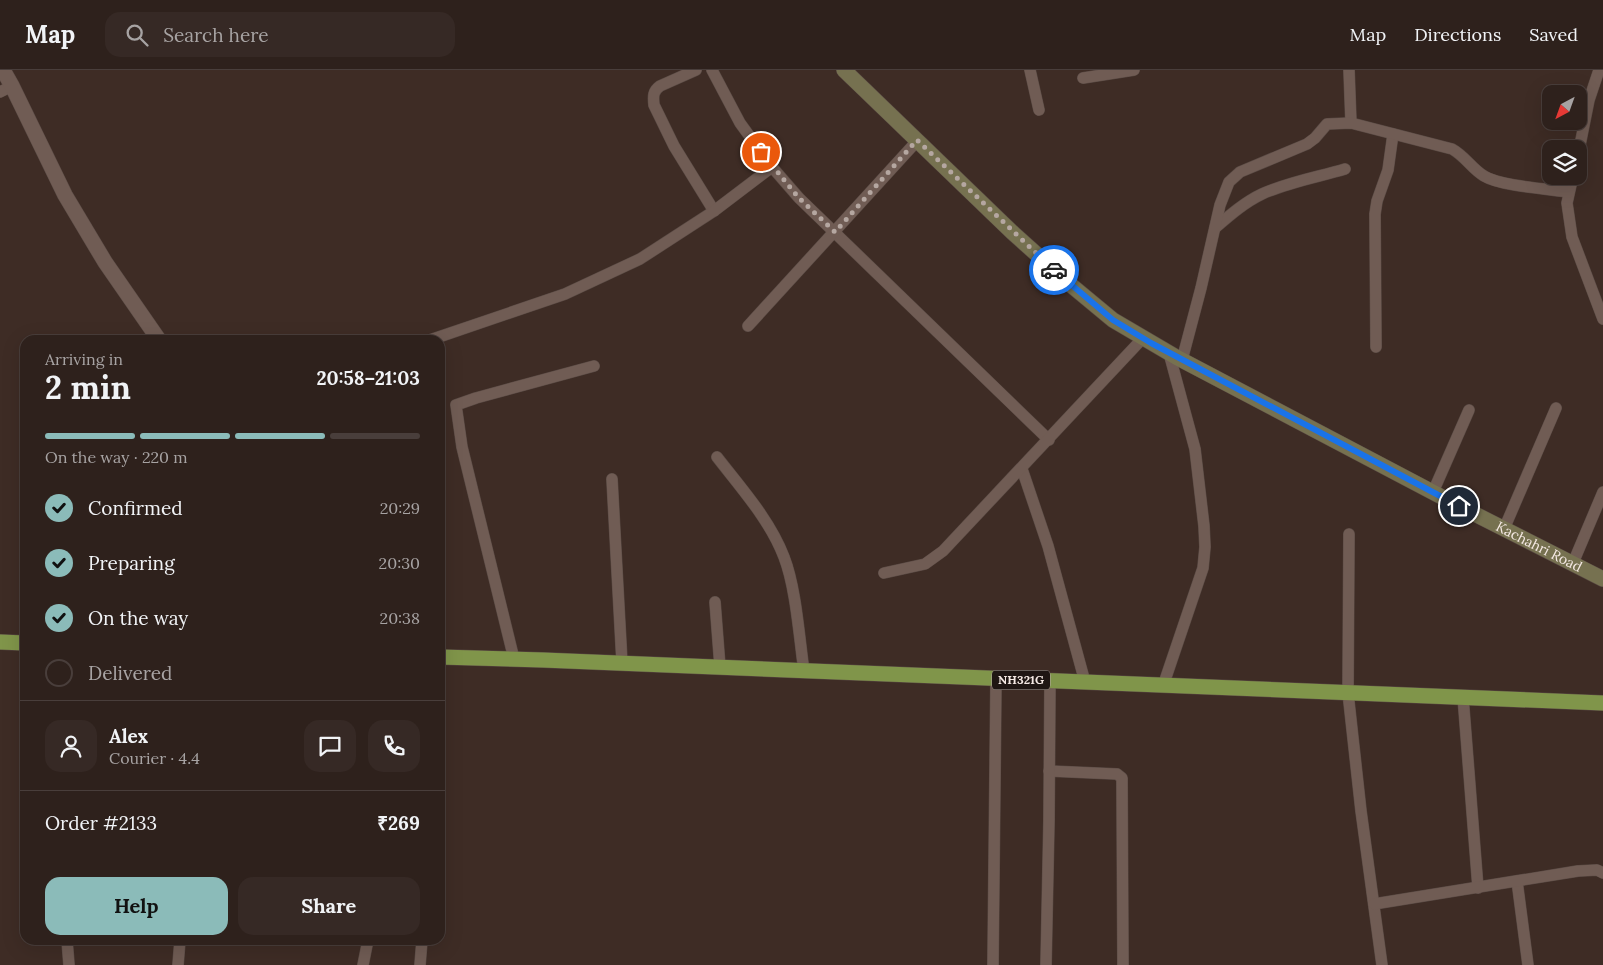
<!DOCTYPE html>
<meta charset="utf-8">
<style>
body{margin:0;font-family:Lora,serif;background:#362925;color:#f1f3f6;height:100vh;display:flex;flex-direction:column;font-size:19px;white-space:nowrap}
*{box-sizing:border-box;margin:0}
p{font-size:16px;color:#a7a3a3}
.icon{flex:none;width:28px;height:28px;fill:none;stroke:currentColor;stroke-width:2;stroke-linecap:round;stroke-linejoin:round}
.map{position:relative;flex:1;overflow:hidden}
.details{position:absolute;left:20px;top:265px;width:425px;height:610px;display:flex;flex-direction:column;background:#2e211c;border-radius:15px;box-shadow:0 5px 20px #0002,0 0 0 1px #493e3b}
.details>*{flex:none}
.needle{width:32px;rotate:221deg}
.tools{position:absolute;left:1542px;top:15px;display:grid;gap:10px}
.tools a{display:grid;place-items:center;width:45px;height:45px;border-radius:10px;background:#2e211c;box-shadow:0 5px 20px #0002,0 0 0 1px #493e3b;font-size:25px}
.pin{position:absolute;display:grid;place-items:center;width:42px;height:42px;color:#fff;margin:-21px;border:2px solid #fff;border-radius:50%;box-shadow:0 1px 5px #0007}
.courier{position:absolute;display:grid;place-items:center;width:50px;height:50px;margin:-25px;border:4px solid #1a73e8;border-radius:50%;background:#fff;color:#222;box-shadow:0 1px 6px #0007}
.overview em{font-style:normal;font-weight:700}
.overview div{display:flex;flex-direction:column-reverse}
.overview{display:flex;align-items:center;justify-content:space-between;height:85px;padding:0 25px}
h1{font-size:32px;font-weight:700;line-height:38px}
.bar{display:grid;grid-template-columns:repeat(4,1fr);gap:8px 5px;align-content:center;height:60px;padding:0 25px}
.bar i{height:6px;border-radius:4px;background:#493e3b}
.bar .active{background:#8bbbb9}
.bar p{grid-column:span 4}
.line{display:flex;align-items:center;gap:12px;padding:0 25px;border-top:1px solid #493e3b}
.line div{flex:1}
.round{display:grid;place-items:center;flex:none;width:52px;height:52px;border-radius:15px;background:#362925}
ol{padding:0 25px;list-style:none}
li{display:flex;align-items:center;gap:15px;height:55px}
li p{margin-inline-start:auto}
li .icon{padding:5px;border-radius:50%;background:#8bbbb9;color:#111;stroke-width:4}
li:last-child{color:#a7a3a3}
li i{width:28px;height:28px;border:2px solid #493e3b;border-radius:50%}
.button{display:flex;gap:10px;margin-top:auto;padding:10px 25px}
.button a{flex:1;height:58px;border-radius:15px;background:#8bbbb9;color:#111;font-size:20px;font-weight:700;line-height:58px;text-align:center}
.button a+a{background:#362925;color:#f1f3f6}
header{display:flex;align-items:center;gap:30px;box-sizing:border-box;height:70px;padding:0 25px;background:#2e211c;border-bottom:1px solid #493e3b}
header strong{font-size:24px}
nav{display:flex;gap:28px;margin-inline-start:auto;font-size:18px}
.search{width:350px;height:45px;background:#362925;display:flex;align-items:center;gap:12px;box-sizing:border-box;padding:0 18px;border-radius:15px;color:#a7a3a3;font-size:19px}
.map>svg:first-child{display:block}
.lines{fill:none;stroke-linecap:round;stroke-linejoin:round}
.minor-casing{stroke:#5a4b45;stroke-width:12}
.tertiary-casing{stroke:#5a4b45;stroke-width:16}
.secondary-casing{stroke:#5a4b45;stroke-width:16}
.trunk-casing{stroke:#5a4b45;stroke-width:16}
.minor{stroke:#705c54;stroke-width:11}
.tertiary{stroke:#705c54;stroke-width:15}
.secondary{stroke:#767150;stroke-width:15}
.trunk{stroke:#80954a;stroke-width:15}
.done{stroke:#b5a7a1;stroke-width:5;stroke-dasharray:0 9}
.route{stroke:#1a73e8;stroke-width:6}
.labels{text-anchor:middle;stroke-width:4;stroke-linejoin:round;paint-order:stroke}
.shield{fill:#1f1613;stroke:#b5aaa5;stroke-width:1}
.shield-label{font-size:12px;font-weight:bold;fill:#f5e9e4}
.street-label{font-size:14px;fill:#f5e9e4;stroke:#1f1613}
</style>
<header>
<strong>Map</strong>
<div class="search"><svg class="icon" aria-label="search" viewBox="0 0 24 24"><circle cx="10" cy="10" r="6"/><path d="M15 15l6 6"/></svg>Search here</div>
<nav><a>Map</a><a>Directions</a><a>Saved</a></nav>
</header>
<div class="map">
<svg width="1603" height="895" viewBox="0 0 1603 895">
<rect width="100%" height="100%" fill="#3e2c25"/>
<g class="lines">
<defs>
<g id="minor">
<path d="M696,0l-36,16c-7,5 -7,10 -6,19l20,41 40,65"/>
<path d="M712,0l28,53 32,44 27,31 250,242"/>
<path d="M1030,0l9,40"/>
<path d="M1349,0l2,53"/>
<path d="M1083,8l51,-8"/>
<path d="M0,22l12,-6"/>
<path d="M1579,80l10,-50 10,-30"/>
<path d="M1573,106l-6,27 5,34 31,82"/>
<path d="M1215,158c15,-13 30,-26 47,-34 26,-12 56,-17 83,-25"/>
<path d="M748,256l169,-185"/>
<path d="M430,270l135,-46 75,-35 74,-48 58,-44"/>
<path d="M1376,277l-1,-133 2,-13 11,-31 5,-36"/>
<path d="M1182,290l19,-72 19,-83 9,-23 11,-10 67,-28 8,-6 12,-14 24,-1 101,26c13,7 20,20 32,27 16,10 64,13 85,16"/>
<path d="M717,387c24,31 53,63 67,100 12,31 15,79 20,114"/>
<path d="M1022,399l26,77 37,136"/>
<path d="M612,409l10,184"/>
<path d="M1433,422l36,-82"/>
<path d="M1504,459l52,-121"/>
<path d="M1349,464l-1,159 13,118 21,154"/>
<path d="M1573,493l30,-71"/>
<path d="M884,503l41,-9 18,-13 200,-213"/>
<path d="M715,532l5,65"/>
<path d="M514,589l-52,-212 -6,-42 20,-7 118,-32"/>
<path d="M1163,616l40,-118 2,-21 -1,-21 -9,-77 -26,-96"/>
<path d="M1463,627l15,191"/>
<path d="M1049,701l68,3 5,4 1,187"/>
<path d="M1517,811l11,84"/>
<path d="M1374,834l204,-33 19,-1 6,3"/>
<path d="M67,870l2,25"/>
<path d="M178,895l2,-25"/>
<path d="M363,895l5,-25"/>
<path d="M420,895l2,-25"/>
<path d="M993,895l3,-286"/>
<path d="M1046,895l3,-145 1,-139"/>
</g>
<path id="tertiary" d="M3,0l9,16 53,109 40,67 54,78"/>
<g id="secondary">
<path id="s1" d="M844,0l169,163 59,53 41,34 63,37 283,149 144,73"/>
</g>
<g id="trunk">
<path d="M0,572l25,1"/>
<path d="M440,587l103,3 1060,43"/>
</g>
</defs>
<use href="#minor" class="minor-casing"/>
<use href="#tertiary" class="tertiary-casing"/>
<use href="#secondary" class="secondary-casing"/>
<use href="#trunk" class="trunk-casing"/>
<use href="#minor" class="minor"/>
<use href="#tertiary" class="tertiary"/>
<use href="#secondary" class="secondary"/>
<use href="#trunk" class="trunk"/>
</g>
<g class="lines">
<path class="done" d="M761,82l38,46 36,34 82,-92 137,130"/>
<path class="route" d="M1054,200l59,50 38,23 308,163"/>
</g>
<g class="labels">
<rect class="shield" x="992" y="600.5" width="58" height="19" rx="4"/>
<g class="shield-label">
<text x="1021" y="614">NH321G</text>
</g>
<g class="street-label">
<text dy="5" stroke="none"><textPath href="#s1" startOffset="850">Kachahri Road</textPath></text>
</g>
</g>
</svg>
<div class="tools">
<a><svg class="needle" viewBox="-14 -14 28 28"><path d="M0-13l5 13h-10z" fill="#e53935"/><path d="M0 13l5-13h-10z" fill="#a7a3a3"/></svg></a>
<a><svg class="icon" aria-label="layers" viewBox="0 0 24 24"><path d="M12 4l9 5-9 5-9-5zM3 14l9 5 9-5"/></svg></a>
</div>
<div class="pin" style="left:761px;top:82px;background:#ea580c"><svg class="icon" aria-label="bag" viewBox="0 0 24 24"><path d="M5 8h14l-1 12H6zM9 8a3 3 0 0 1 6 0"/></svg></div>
<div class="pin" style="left:1459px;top:436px;background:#1f2937"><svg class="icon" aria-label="home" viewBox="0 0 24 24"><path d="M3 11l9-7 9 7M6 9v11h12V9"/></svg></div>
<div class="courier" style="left:1054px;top:200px"><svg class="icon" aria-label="car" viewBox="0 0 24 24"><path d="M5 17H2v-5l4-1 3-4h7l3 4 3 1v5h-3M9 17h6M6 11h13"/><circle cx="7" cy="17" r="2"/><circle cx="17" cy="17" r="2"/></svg></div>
<section class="details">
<div class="overview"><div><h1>2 min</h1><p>Arriving in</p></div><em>20:58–21:03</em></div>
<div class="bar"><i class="active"></i><i class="active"></i><i class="active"></i><i></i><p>On the way · 220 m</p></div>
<ol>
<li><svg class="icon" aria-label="check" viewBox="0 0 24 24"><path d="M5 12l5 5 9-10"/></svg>Confirmed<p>20:29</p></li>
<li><svg class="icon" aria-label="check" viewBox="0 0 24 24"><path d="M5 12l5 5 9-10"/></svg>Preparing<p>20:30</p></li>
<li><svg class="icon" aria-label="check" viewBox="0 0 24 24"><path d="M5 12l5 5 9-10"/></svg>On the way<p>20:38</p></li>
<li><i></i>Delivered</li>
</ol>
<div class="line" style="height:90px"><a class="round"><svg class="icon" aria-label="person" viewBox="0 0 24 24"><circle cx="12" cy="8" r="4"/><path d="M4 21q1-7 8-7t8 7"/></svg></a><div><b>Alex</b><p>Courier · 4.4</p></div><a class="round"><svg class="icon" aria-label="chat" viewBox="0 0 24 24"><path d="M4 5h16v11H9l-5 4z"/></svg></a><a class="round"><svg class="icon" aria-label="phone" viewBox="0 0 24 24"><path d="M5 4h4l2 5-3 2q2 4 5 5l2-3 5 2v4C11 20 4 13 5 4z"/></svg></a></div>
<div class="line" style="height:65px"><div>Order #2133</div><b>₹269</b></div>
<div class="button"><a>Help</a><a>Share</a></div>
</section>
</div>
